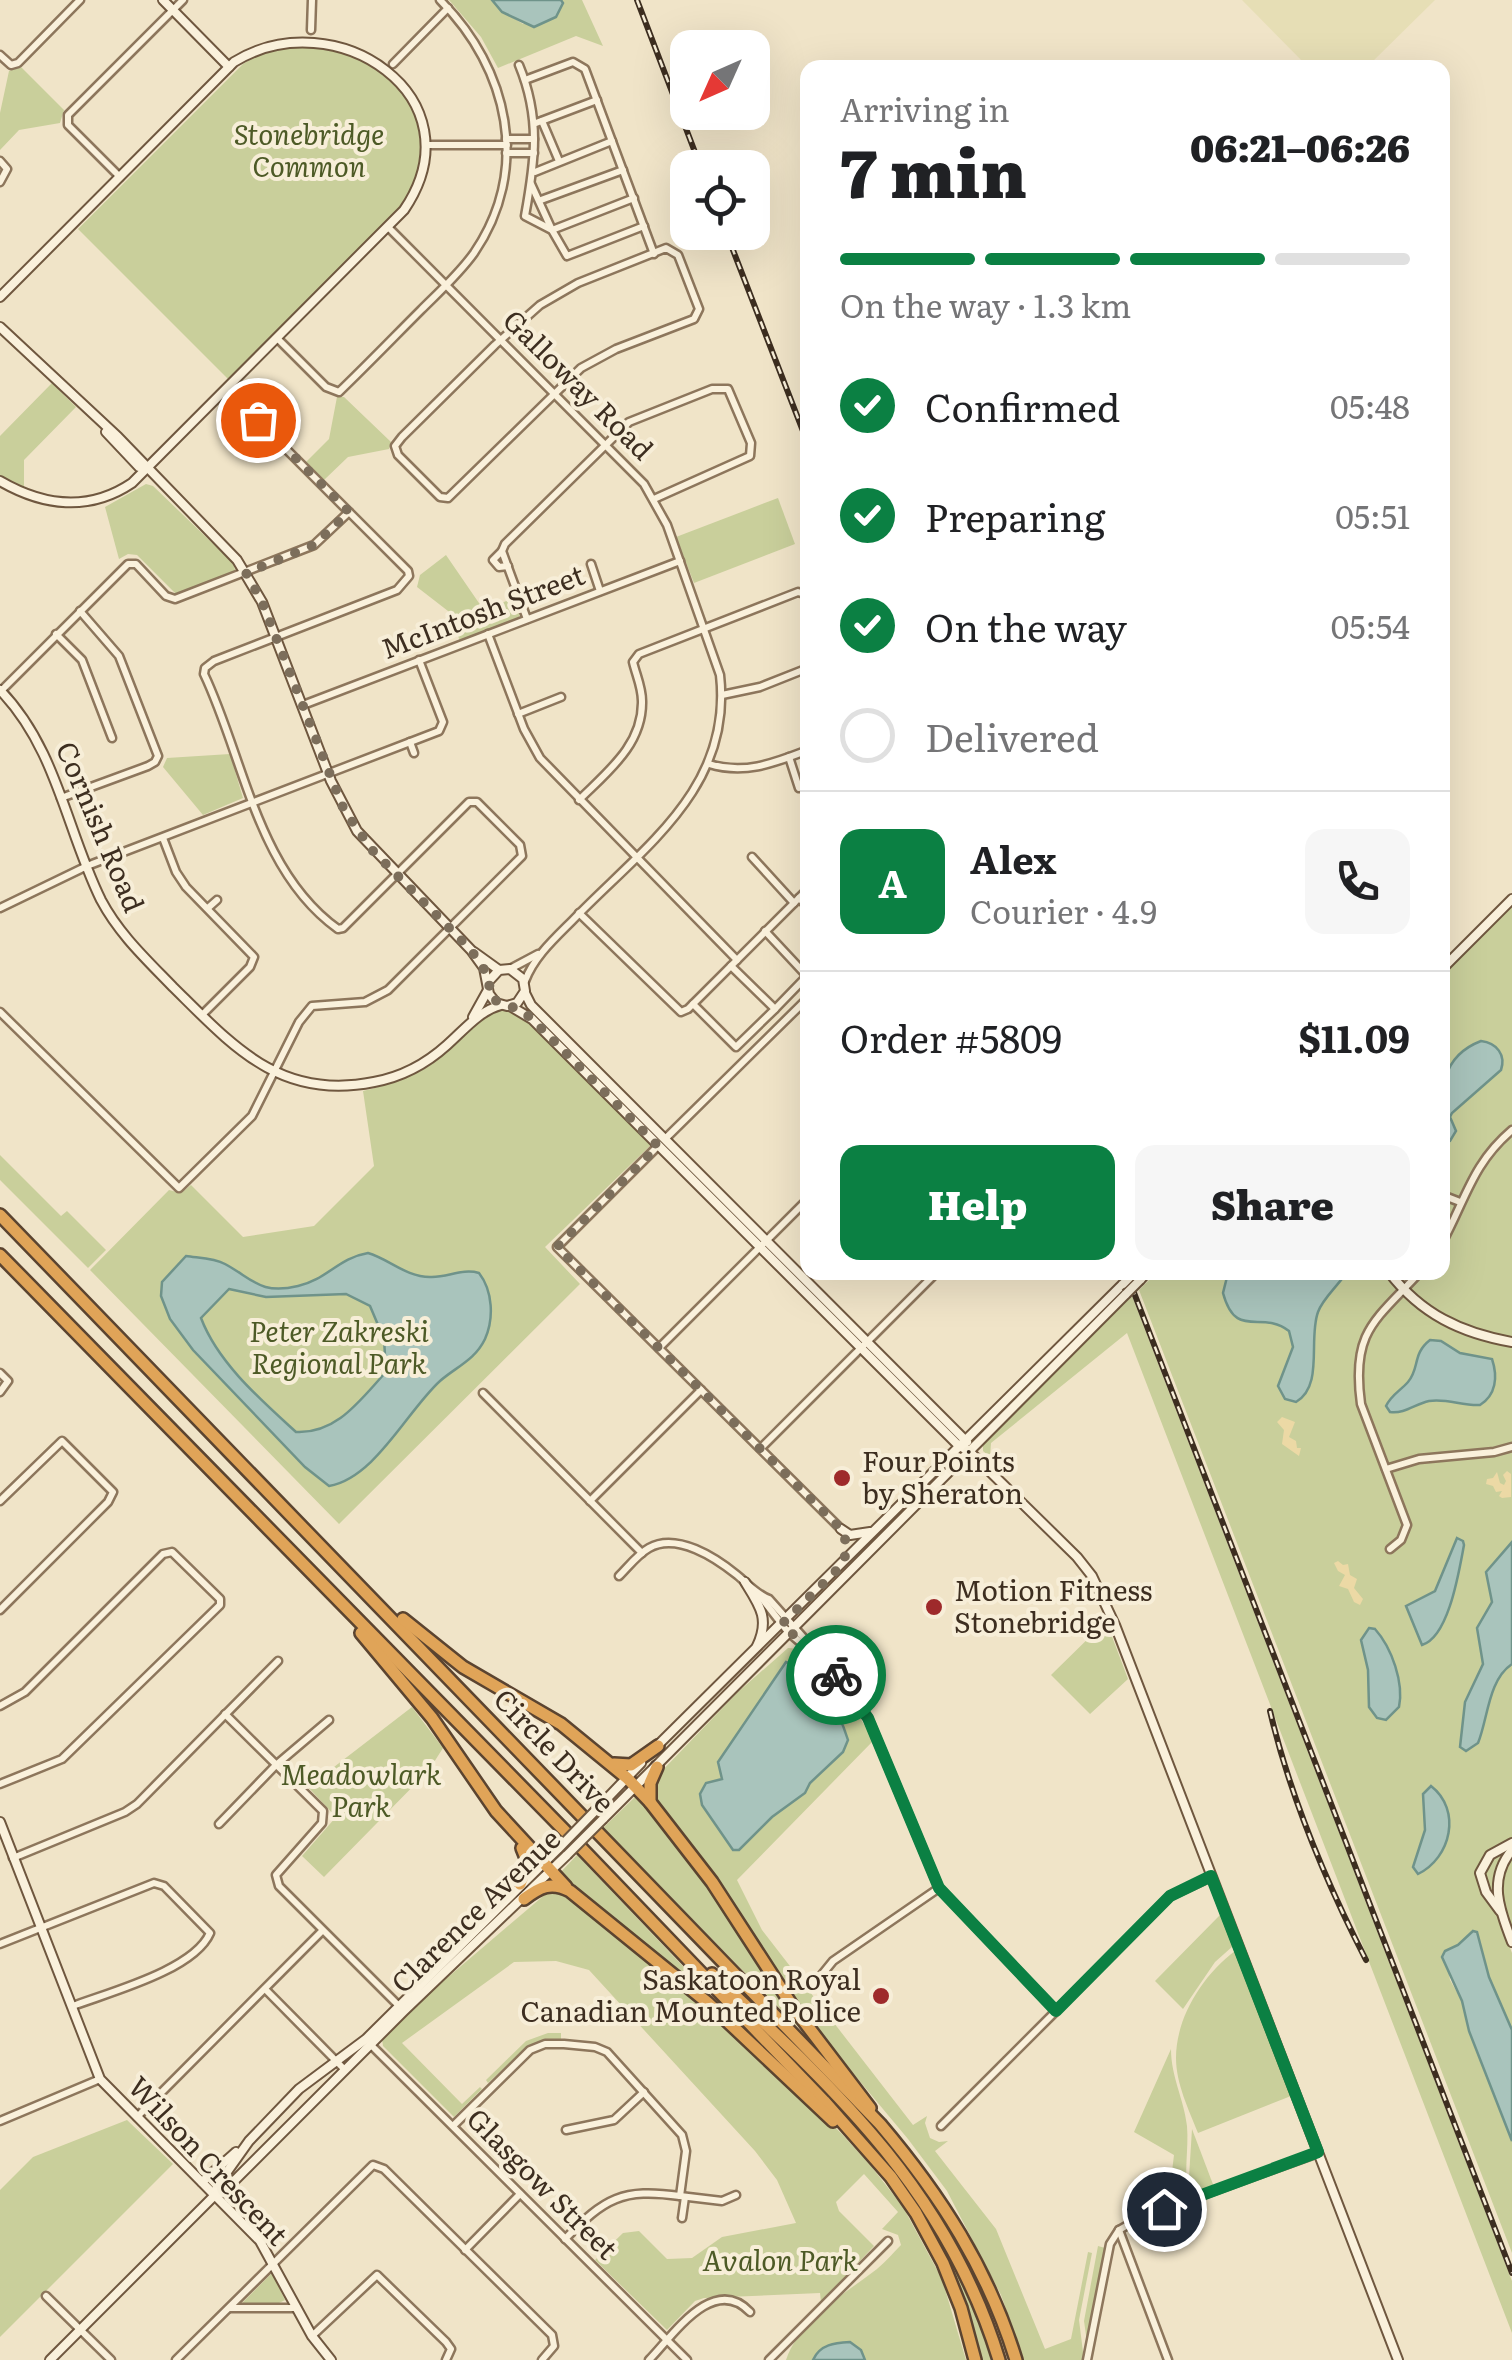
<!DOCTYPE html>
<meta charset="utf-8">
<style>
body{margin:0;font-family:Literata,serif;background:#f6f6f6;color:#202124;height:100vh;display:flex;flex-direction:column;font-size:38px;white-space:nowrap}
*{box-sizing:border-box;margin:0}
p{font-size:32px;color:#757577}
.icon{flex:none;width:55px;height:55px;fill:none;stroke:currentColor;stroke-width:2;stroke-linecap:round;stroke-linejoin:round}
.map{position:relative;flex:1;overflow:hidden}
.drawer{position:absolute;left:800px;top:60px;width:650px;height:1220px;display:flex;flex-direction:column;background:#fff;border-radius:20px;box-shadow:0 10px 40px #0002}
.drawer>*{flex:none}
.needle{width:65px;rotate:225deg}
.controls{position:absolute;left:670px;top:30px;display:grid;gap:20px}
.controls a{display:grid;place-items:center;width:100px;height:100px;border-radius:20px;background:#fff;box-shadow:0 10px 40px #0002;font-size:50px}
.pin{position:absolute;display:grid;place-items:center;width:85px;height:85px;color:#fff;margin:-42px;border:5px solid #fff;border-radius:50%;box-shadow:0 2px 10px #0007}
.courier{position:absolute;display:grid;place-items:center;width:100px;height:100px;margin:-50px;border:8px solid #0b8043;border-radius:50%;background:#fff;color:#222;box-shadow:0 2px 12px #0007}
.overview em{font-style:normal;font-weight:800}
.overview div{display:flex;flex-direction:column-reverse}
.overview{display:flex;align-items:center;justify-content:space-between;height:170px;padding:0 40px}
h1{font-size:65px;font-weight:800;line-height:75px}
.bar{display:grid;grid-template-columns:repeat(4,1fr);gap:15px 10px;align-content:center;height:120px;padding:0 40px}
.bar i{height:12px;border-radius:8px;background:#e0e0e0}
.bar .active{background:#0b8043}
.bar p{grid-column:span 4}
.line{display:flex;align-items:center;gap:25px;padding:0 40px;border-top:2px solid #e0e0e0}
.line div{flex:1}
.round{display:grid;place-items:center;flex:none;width:105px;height:105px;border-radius:20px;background:#f6f6f6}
ol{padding:0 40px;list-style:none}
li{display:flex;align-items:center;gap:30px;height:110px}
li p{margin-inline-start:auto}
li .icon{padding:10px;border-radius:50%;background:#0b8043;color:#fff;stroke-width:4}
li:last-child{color:#757577}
li i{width:55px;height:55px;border:5px solid #e0e0e0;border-radius:50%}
.button{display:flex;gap:20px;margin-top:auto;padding:20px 40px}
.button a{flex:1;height:115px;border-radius:20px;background:#0b8043;color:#fff;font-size:40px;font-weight:800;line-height:115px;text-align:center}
.button a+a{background:#f6f6f6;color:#202124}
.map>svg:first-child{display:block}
.farmland{fill:#e6deb5}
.green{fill:#c9cf9b;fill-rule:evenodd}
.sand{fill:#ecd9a5}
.water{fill:#a9c4bc;stroke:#6f938a;stroke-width:2.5;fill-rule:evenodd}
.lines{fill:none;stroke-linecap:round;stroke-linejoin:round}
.street-casing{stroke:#8d765c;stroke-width:11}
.secondary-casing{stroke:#6f573f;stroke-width:12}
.highway-casing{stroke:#5b4430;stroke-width:16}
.street{stroke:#faf1dc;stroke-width:6}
.secondary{stroke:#faf1dc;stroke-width:8}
.highway{stroke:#e0a458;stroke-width:11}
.rail-casing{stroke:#3d2e20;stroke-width:6}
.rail{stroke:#f7eed8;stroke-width:2.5;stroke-dasharray:8;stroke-linecap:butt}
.secondary-bridge-casing{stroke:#6f573f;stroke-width:12;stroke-linecap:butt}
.secondary-bridge{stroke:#faf1dc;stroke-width:8}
.done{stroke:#7c6e5b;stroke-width:10;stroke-dasharray:0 18}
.route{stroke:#0b8043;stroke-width:12}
.poi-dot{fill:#9e2a2b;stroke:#f7eed8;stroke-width:4}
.labels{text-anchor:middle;stroke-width:8;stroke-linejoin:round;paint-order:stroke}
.park-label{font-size:28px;font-style:italic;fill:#4d5a26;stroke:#f7eed8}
.street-label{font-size:28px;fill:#3d2e20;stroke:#f7eed8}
.poi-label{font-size:28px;fill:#3d2e20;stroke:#f7eed8;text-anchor:start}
</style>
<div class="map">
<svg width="1512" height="2360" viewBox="0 0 1512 2360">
<rect width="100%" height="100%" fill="#f0e4c8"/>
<path class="farmland" d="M1242,0h193l-68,67 -58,1z"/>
<g class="green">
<path d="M449,0h43l11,12 20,12 39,-21v-3h20l21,46 -27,-10 -78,32 -17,-31z"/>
<path d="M299,39c21,-1 43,1 62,10 45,22 75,85 55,134 -4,10 -10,19 -15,28l-170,171 -153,-153 165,-165 32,-19z"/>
<path d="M21,67l43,43 -4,13 -41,7 -19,20v-37l9,-42z"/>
<path d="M52,383l24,24 -52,53v29l-24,-14v-39z"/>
<path d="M337,397h7l47,45 -2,7 -41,8 -24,23 -18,-18 23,-23z"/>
<path d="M146,484l7,2 80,77 3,10 -58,23 -41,-41 -9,-1 -9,5 -14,-52z"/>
<path d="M778,498l17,46 -101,39 -18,-46z"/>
<path d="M446,555l35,51 8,2 27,-11 5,14 -2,6 -59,24 -12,-30 -31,-24 3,-12z"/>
<path d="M230,754l13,44 -40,17 -40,-48 4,-9z"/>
<path d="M1512,904v1023l-3,-5 -6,8 9,23v77l-23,-53 -12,-45 -4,-1 -15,15 -13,5 5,29 12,21 7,30 43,110v112l-373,-963 17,-17 286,-1 1,-298z"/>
<path d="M506,1007l25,11 121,126 -107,103 35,37 -241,240 -249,-254 79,-80 12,3 10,-8 52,52 71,-11 60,-60 -11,-75c28,-7 51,-13 74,-31 23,-18 41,-45 69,-53z"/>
<path d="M0,1155l61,61 6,-5 39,39 -18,18 -88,-88z"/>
<path d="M1132,1296l380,985v52l-385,-1000 -136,110 -1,14 -7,-6v-8z"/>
<path d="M1105,1618l23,61 -38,35 -39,-39 50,-49z"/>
<path d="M788,1648c31,-1 73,68 85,93l-136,139 25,50 151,195 14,-9 -2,7 5,15 9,4 9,-1 -13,10 61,78 49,120 26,-10 17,-87 4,1 -13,67 5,40h-60l-23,-65 -54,-104 -39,-52 -101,-121 -91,-142 -63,-78 4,-22 81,-84zM723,1775l86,8 -4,10 -33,24 -34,33c-24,-14 -28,-41 -32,-67l11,-1z"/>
<path d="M412,1707l31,41 -14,22 -105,107 -22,-21 34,-39 -28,-30z"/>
<path d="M636,1796l86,110 76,121 -195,-199z"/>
<path d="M577,1855l141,148 -123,-94 -36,-35z"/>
<path d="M548,1892h14l132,104 147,137 30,33 32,41 39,72 24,81h-180c14,-40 55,-64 87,-88 10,-7 19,-18 28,-27l-3,-10 -16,-6 16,-17 -34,-38 -28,28 3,9 35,35 -53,56 -1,-9 -116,5 -9,3 -28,29 -72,-70 28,-27 16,-2 28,28 25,-1 30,-21 74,-14 -19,-43 -22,-29 -166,-181 -33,-9 -42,1 -112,81 60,61 18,-17 2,2 -28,28 -71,-71 -1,-7 31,-32z"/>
<path d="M1220,1915l13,31 -18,16 -32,47 -28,-28z"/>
<path d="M1235,1951l56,145 -93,37c-9,-23 -22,-49 -22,-75 0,-41 27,-83 59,-107z"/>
<path d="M548,2033h13v6l-32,6 -41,38 -2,-3 40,-39z"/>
<path d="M1171,2049c0,28 13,50 16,77 2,24 -4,48 2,71l-21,7 6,-49 -40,-23z"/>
<path d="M127,2120l46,44 -173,173v-147l33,-33z"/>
<path d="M1192,2129l22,58 -20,8 -5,-18z"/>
<path d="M920,2204c30,49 55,101 71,156h-12c-12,-59 -31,-103 -59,-156z"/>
<path d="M1098,2246l7,2 -18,94 -3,-21z"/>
<path d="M272,2273l13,27 -6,3h-37z"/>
</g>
<g class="sand">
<path d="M1282,1417l13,5 -6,15 7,4 1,7h4l-2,8 -17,-12 2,-14 -7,-8z"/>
<path d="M1497,1472l3,11 4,2 2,-4 -3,-6 4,-4 4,3v23l-9,1 -3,-2 3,-5 -6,1 -3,-6 -7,-2 1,-5 6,-1z"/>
<path d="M1338,1561l5,4 5,-1 2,11 7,4 -3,9 9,11 -3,6 -6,-3 -6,-13 -9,-3 6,-11 -7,-4 -4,-8z"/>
</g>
<g class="water">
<path d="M492,0h69l2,3 -7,14 -22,10 -32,-15z"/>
<path d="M1481,1041c16,2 25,14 20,29l-49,43 -2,4 6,14 -6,10 -7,2c-1,-41 -9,-84 38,-102z"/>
<path d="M368,1253c21,6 38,24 62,24 17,1 32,-9 49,-4 14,18 15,46 6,66 -10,21 -29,28 -45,42 -33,30 -65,97 -111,105l-24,-19 -112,-117 -23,-31 -9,-23 1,-14 24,-26c13,2 28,2 39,8 28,15 35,31 73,22 30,-7 40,-28 70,-33zM229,1289l37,8 80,-3 24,12 14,33 2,33c-26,28 -49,62 -90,60 -35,-32 -78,-69 -95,-114z"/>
<path d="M1228,1273h118c-8,13 -23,25 -28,39 -10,27 6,74 -22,90l-11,-3 -7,-13 15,-39 -4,-16c-28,-22 -53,10 -66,-38z"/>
<path d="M1430,1340l11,1 19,12 32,6c6,18 4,36 -12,46 -18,1 -33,-7 -51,-4 -14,3 -24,13 -39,11l-4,-6c5,-11 14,-15 22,-24 12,-14 4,-28 22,-42z"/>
<path d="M1457,1538l6,3 1,4c-5,26 -15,92 -42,100l-16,-39 29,-15z"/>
<path d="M1512,1542v122c-24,16 -24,55 -34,79l-12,8 -6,-4 5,-45 18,-38 -6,-36 15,-26 -6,-30z"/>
<path d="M1369,1628l6,1c17,19 29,54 24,78l-13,13 -9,-2 -8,-11 -1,-37 -7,-30z"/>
<path d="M786,1662c32,8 53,49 62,78l-5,12 -33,31 -5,10 -33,24 -33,33h-6l-31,-45 -2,-11 6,-11 16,-4 -4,-17z"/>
<path d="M1431,1786c31,24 20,72 -13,88l-5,-7 12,-37 -2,-36z"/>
<path d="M1473,1931l4,1 12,45 23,53v111l-43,-110 -7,-30 -20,-44 3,-6 13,-6z"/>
<path d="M850,2342l11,8 4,10h-52c7,-16 22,-17 37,-18z"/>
</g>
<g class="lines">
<defs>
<g id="street">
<path d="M311,30l1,-30"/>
<path d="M0,55l11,10 7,-2 62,-63"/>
<path d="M393,64l55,-56"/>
<path d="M519,65c22,53 16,96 6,151l27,14 15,26 77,-30"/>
<path d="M525,80l48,-18 12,7 69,185"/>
<path d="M542,121l17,40"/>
<path d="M536,123l61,-23"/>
<path d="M506,139h28"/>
<path d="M427,145h80"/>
<path d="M506,153h28"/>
<path d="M0,161l7,8 -7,13"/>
<path d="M535,172l77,-31"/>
<path d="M120,177l-52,-52v-10l115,-115"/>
<path d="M531,184l21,46 82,-32"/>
<path d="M541,200l82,-30"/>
<path d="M389,228l255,256 23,41 53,150c13,114 -78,173 -148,246 -18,18 -38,36 -47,60"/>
<path d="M666,248l12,7 21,54 -5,10 -78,30 -35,19 -133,130 -8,-1 -42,-42 -3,-9 7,-9 93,-92 45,-40 38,-22z"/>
<path d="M278,339l48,48 13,5c28,-27 55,-55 82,-82 18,-18 38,-36 53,-57 57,-84 35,-184 -34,-253"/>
<path d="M502,551l-9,9 6,7 9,-1"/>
<path d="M591,564l9,27"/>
<path d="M527,619l-25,-68 3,-7 124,-122 83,-33h16l23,54 -1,13 -96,43"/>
<path d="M56,634l26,26 30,78"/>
<path d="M488,634l36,95 16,29 197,202"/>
<path d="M0,692l128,-128h8l30,32 9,3 139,-54 35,-33"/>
<path d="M722,695l38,-8 48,-19"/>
<path d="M303,705l377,-144"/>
<path d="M518,714l43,-17"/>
<path d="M410,742l4,11"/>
<path d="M789,757l10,31"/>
<path d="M709,764c36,11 65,-1 99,-14"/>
<path d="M61,798l87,-32 7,-4 3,-6 -39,-100 -39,-45"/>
<path d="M579,800c28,-28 64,-55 63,-99 0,-14 -6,-26 -9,-39l6,-8 159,-62 10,3"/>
<path d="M163,838l13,34 10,15 68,70 -4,10 -48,48"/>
<path d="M752,857l42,46"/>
<path d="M799,898l9,9"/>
<path d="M0,908l87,-42 352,-135 4,-9 -24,-62"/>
<path d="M208,908l9,-8"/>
<path d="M579,913l102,99 7,-3 120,-120"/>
<path d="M765,931l42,45 -32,33"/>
<path d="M510,969l28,-15"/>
<path d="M693,1004l43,43 39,-38 -44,-43"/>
<path d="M0,1012l179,176 73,-72 47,-94 13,-16 53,-4 23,-12 134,-134 -2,-11 -43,-43h-8l-126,126 -5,1c-81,-58 -94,-171 -134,-255l1,-6 9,-7 183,-71 12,-14 -1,-5 -181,-181"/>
<path d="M666,1138l142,-140"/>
<path d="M658,1146l-101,101 284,282"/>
<path d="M1442,1195l18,7"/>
<path d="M1442,1243c24,-44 30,-79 70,-113"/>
<path d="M659,1348l149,-149"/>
<path d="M0,1373l8,8 -8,11"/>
<path d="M483,1393l159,160"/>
<path d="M761,1448l176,-176"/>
<path d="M1386,1469l33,-10 75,-7 18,-5"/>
<path d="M0,1501l62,-60 51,51 -5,10 -108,108"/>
<path d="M590,1501l111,-111"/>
<path d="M1390,1549l11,-9 6,-15 -46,-121c-10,-73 14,-83 59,-132"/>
<path d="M619,1576c9,-9 19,-22 30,-28 28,-16 67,10 88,27 11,9 19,19 32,24l82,92 17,27 71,170 117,123 114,-115 41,-19"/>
<path d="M760,1596l28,36 31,26"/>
<path d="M0,1706l25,-14 138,-138 9,-2 48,47v6l-158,154 -62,25"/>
<path d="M225,1714l98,97 -1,12 -46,52 3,11 122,122"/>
<path d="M219,1824l57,-59 53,-45"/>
<path d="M13,1858l112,-46 12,-8 141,-143"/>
<path d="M0,1944l154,-61 10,3 46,47c-16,37 -100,59 -137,73"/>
<path d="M820,1977l13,-16 106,-73"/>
<path d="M265,1989l80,81"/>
<path d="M370,2044l317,316"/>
<path d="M137,2117l185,-186"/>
<path d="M0,2121l100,-42"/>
<path d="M453,2126l77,-76 15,-6h19l31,3 12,5 75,83 4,16 -6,45c-58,-8 -75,2 -115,43"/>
<path d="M941,2126l115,-115"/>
<path d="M566,2130l48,-10 30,-28"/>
<path d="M680,2196l42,5 14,-6"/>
<path d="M682,2218l3,-21"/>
<path d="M1119,2230l49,130"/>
<path d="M465,2250l55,-56"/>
<path d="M46,2296l65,64"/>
<path d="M230,2308h67"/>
<path d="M312,2336l65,-61 69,67 5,7 -5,11"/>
<path d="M176,2360l197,-195 11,4 168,166 2,11 -12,14"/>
<path d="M649,2360c23,-23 64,-87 101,-48"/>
<path d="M769,2360l119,-119"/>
<path d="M1087,2360l23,-116 9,-14 23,-13 176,-64"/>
</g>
<g id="secondary">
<path d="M163,0l66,67"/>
<path d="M0,297l234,-235c101,-62 247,35 170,148l-272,273c-43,29 -89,23 -132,-2"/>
<path d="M0,327l118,110 119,123 25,42 69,179 26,50 114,119 13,18 5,26 7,9 11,3 10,-3 8,-12 -2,-12 -13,-10 -11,1 -11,12"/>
<path d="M106,432l33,35 7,2"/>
<path d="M0,690c57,59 66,139 101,210 18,34 45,59 72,87 60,59 107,114 201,95 27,-5 52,-18 73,-37 17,-15 32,-34 54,-40"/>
<path d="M474,952l25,18"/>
<path d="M1442,969l70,-70"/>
<path d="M525,993l6,12 436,437"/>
<path d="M510,1006l22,13 427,427 10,5 108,106 15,19 23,49 283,735"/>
<path d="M473,1017l15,-27"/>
<path d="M1389,1272c32,42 72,61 123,70"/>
<path d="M1140,1280l7,-8"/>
<path d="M841,1529l9,6 20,-3"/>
<path d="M745,1582c15,24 25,37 12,64"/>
<path d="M654,1749l469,-465"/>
<path d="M595,1811l46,-48"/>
<path d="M603,1819l523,-525"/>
<path d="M0,1822l100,257 160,162 52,95 19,24"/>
<path d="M1512,1850c-24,29 -13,59 0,92"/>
<path d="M1500,1911l-14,-19 -6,-19 10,-18 22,-12"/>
<path d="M202,2182l34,-30"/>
<path d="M215,2195l2,-9 32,-45 50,-52 67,-50 193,-191"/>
<path d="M50,2360l165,-165 8,-3 181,-181 163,-156"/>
</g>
<g id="highway">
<path d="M0,1215l880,909c61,72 108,145 136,236"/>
<path d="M0,1255l563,574 261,272 67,76 25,36 27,50 18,45 14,52"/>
<path d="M403,1619l60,48 98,57 66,54 23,24 62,80 81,125 77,101"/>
<path d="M361,1633l71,85 64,93 70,76"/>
<path d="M614,1764l17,1 27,-19"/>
<path d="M650,1802v-19l7,-16"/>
<path d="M520,1884l8,-21 -6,-15"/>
<path d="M524,1899c16,-12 27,-18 46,-8l138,112 125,118"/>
<path d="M712,1974c124,116 236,218 287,386"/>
</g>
</defs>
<use href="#street" class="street-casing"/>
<use href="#secondary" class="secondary-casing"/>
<use href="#highway" class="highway-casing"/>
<use href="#street" class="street"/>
<use href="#secondary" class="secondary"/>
<use href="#highway" class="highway"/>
<defs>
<g id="rail">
<path d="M637,0l64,168"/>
<path d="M726,232l82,212"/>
<path d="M1126,1272l386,1001"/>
<path d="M1270,1711c20,85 56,171 96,249"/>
</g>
</defs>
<use href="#rail" class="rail-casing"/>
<use href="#rail" class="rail"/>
<defs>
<g id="secondary-bridge">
<path d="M1123,1284l12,-12"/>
<path d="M1126,1294l14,-14"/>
<path d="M559,1848l36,-37"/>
<path d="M567,1855l36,-36"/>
</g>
</defs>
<use href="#secondary-bridge" class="secondary-bridge-casing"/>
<use href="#secondary-bridge" class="secondary-bridge"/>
</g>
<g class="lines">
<path class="done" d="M258,420l91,92 -35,33 -68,28 16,29 82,208 28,40 99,100 16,24 5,25 30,12 10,8 126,127 -101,101 284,282 7,18 -6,18 -60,59 54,51"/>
<path class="route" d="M836,1675l32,43 71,170 117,123 114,-115 41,-20 107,276 -154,57"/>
</g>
<g class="poi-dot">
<circle cx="842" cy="1478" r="10"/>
<circle cx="934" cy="1607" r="10"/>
<circle cx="881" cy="1996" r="10"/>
</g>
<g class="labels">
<g class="park-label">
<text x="309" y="145">Stonebridge<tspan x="309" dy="32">Common</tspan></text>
<text x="339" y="1342">Peter Zakreski<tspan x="339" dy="32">Regional Park</tspan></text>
<text x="361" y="1785">Meadowlark<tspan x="361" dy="32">Park</tspan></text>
<text x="780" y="2271">Avalon Park</text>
</g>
<g class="street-label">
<text transform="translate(578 385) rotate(45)" y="10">Galloway Road</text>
<text transform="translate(483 612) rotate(-21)" y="10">McIntosh Street</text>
<text transform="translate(100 827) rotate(67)" y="10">Cornish Road</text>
<text transform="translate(554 1751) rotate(46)" y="10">Circle Drive</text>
<text transform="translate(476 1911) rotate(-44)" y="10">Clarence Avenue</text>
<text transform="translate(208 2161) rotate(47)" y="10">Wilson Crescent</text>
<text transform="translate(542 2184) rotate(45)" y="10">Glasgow Street</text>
</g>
<g class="poi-label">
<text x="862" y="1472">Four Points<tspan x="862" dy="32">by Sheraton</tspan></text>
<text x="954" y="1601">Motion Fitness<tspan x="954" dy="32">Stonebridge</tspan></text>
<text x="861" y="1990" text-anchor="end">Saskatoon Royal<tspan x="861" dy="32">Canadian Mounted Police</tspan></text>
</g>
</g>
</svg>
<div class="controls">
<a><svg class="needle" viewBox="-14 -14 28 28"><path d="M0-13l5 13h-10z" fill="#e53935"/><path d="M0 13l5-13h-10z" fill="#757577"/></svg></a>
<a><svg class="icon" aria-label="locate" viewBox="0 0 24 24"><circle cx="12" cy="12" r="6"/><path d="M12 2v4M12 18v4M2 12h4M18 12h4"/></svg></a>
</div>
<div class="pin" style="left:258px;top:420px;background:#ea580c"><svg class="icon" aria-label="bag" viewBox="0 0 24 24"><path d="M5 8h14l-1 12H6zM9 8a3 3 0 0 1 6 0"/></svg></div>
<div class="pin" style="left:1164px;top:2209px;background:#1f2937"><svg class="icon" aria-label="home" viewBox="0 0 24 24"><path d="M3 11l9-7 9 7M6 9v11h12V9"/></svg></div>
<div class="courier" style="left:836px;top:1675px"><svg class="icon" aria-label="bike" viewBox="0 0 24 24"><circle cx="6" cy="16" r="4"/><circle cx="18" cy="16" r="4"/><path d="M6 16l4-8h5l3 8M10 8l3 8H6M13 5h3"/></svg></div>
<section class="drawer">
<div class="overview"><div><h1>7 min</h1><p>Arriving in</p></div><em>06:21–06:26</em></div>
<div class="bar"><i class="active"></i><i class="active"></i><i class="active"></i><i></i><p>On the way · 1.3 km</p></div>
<ol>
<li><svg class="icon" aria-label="check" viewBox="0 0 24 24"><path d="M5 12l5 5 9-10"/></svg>Confirmed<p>05:48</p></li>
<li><svg class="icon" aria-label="check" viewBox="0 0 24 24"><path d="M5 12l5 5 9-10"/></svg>Preparing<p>05:51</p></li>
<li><svg class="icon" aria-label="check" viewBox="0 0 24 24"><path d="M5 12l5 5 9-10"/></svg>On the way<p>05:54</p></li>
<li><i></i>Delivered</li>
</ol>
<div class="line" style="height:180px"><b class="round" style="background:#0b8043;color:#fff">A</b><div><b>Alex</b><p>Courier · 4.9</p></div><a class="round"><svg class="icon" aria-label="phone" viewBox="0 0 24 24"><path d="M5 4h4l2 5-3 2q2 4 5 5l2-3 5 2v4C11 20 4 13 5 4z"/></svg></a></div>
<div class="line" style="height:130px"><div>Order #5809</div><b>$11.09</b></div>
<div class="button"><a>Help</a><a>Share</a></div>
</section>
</div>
